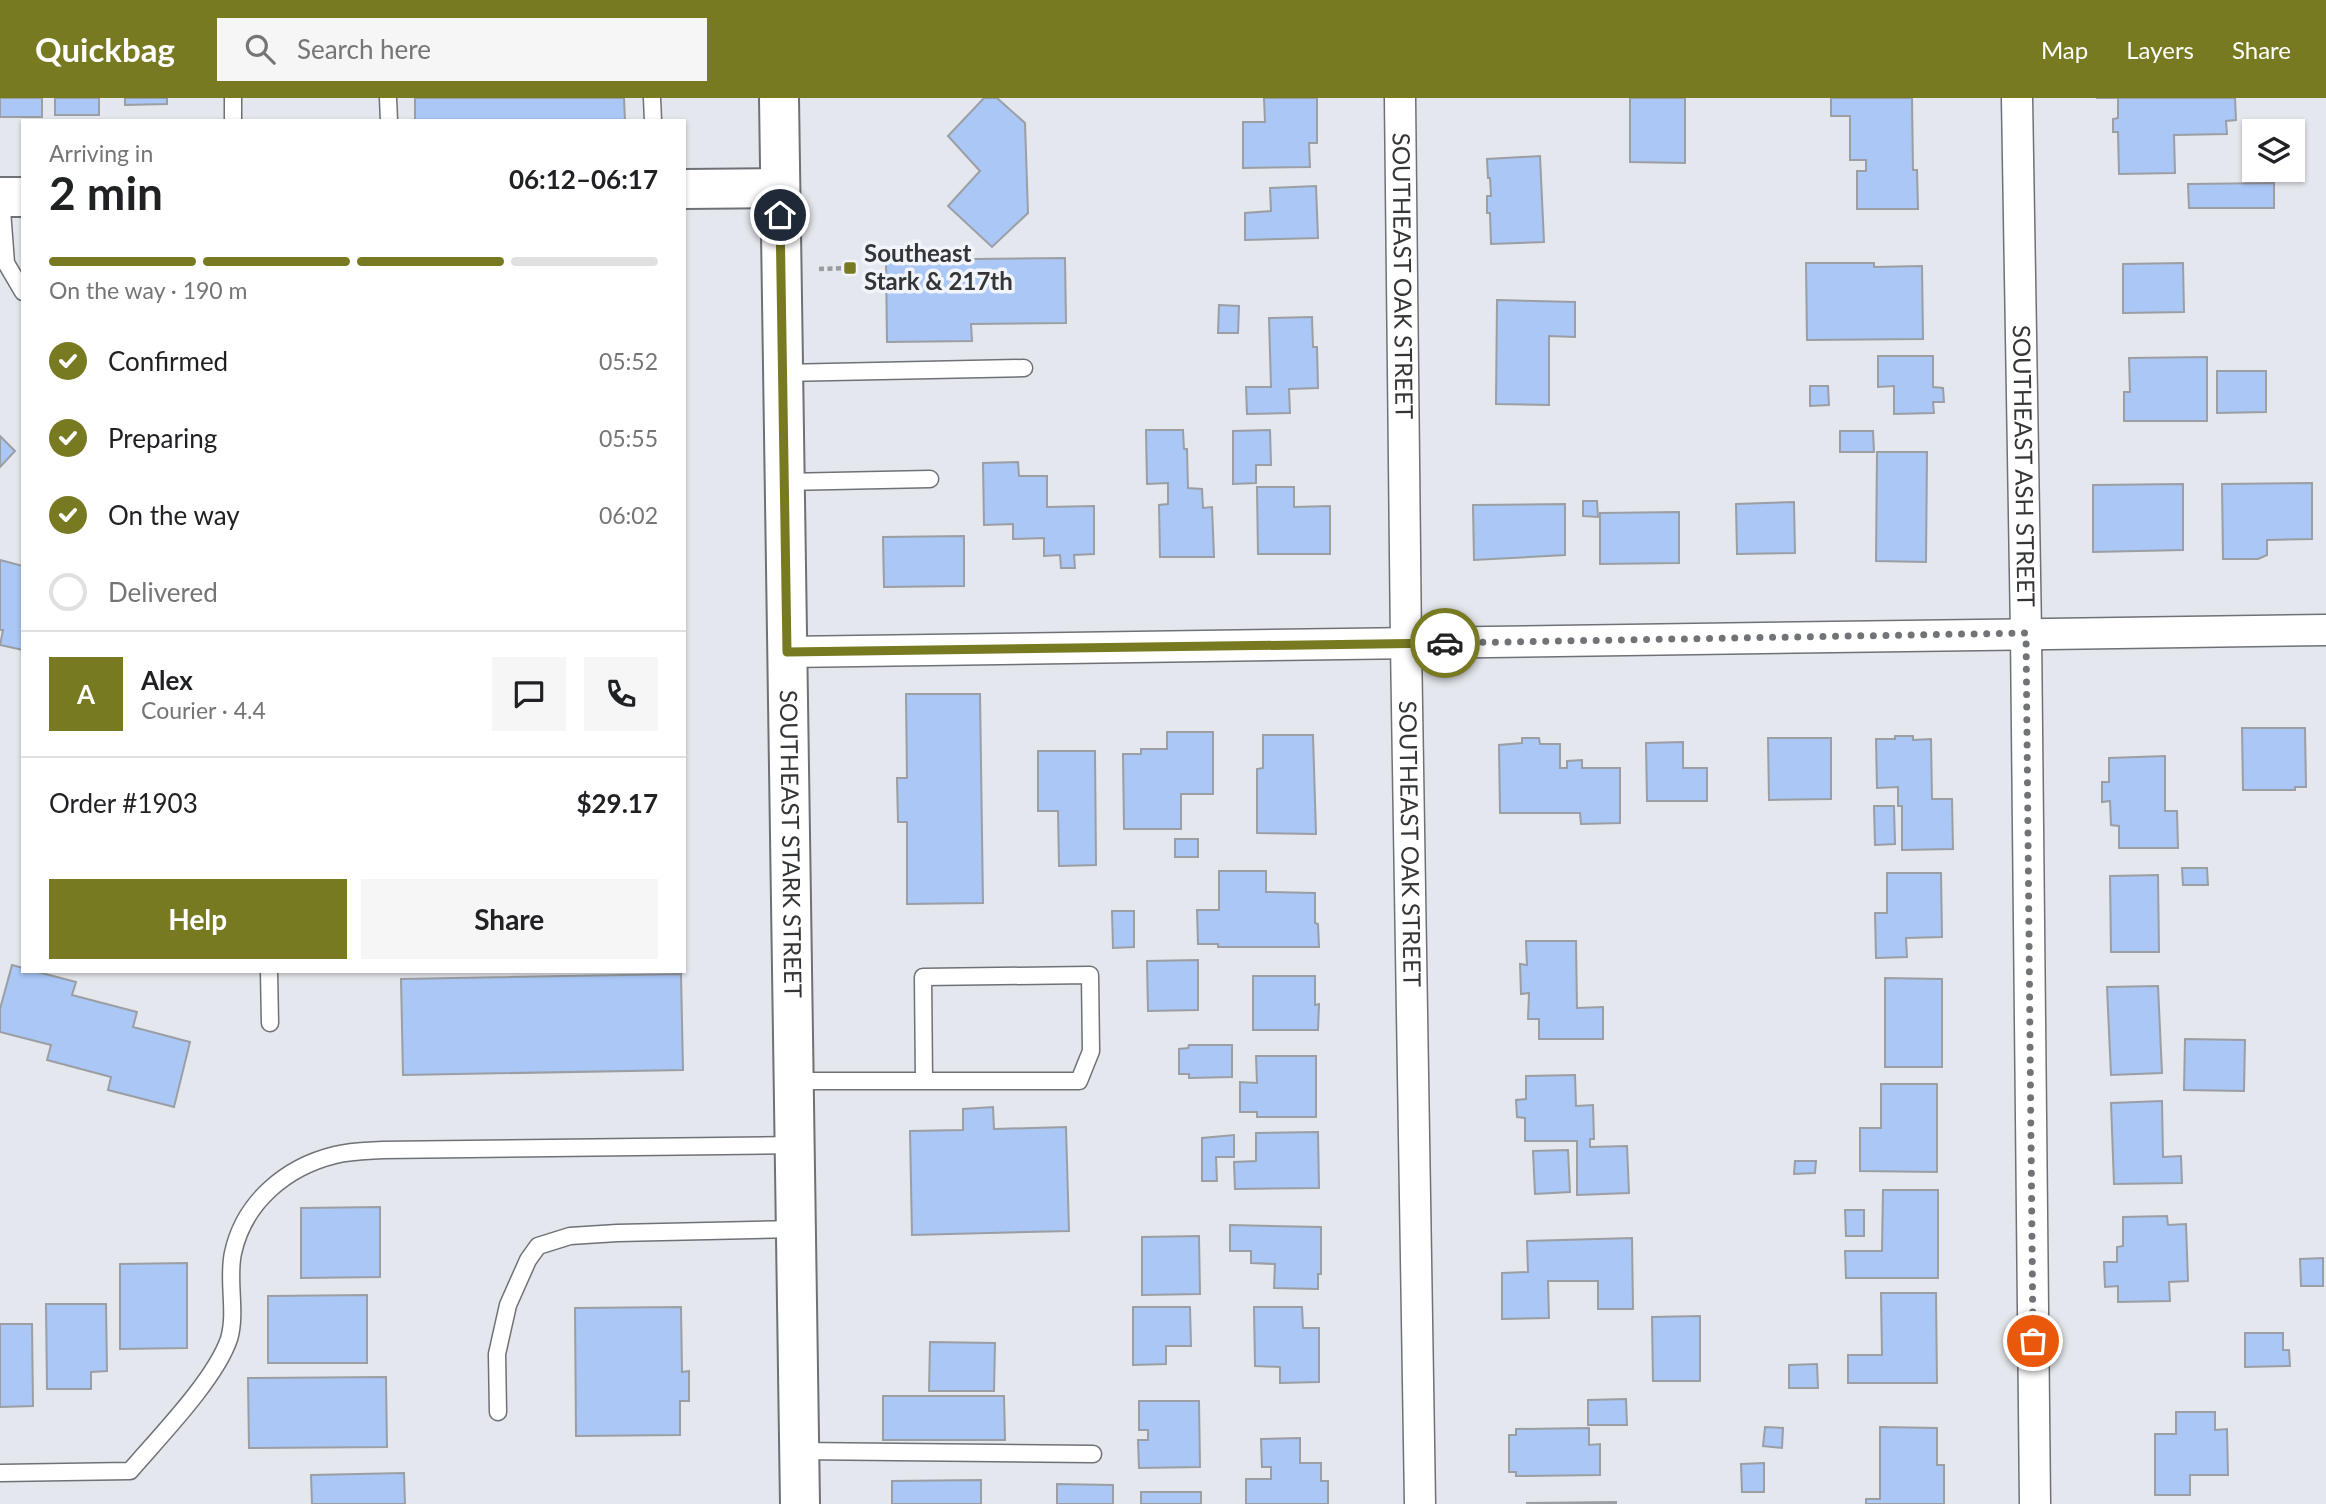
<!DOCTYPE html>
<meta charset="utf-8">
<style>
body{margin:0;font-family:Lato,sans-serif;background:#f6f6f6;color:#202124;height:100vh;display:flex;flex-direction:column;font-size:26px;white-space:nowrap}
*{box-sizing:border-box;margin:0}
p{font-size:23px;color:#757577}
.icon{flex:none;width:38px;height:38px;fill:none;stroke:currentColor;stroke-width:2;stroke-linecap:round;stroke-linejoin:round}
.map{position:relative;flex:1;overflow:hidden}
.details{position:absolute;left:21px;top:21px;width:665px;height:854px;display:flex;flex-direction:column;background:#fff;border-radius:0px;box-shadow:0 2px 5px #0004}
.details>*{flex:none}
.controls{position:absolute;left:2242px;top:21px;display:grid;gap:14px}
.controls a{display:grid;place-items:center;width:63px;height:63px;border-radius:0px;background:#fff;box-shadow:0 2px 5px #0004;font-size:35px}
.pin{position:absolute;display:grid;place-items:center;width:60px;height:60px;color:#fff;margin:-30px;border:4px solid #fff;border-radius:50%;box-shadow:0 2px 7px #0007}
.courier{position:absolute;display:grid;place-items:center;width:70px;height:70px;margin:-35px;border:5px solid #787a22;border-radius:50%;background:#fff;color:#222;box-shadow:0 2px 9px #0007}
.headline em{font-style:normal;font-weight:700}
.headline div{display:flex;flex-direction:column-reverse}
.headline{display:flex;align-items:center;justify-content:space-between;height:119px;padding:0 28px}
h1{font-size:46px;font-weight:700;line-height:52px}
.bar{display:grid;grid-template-columns:repeat(4,1fr);gap:10px 7px;align-content:center;height:84px;padding:0 28px}
.bar i{height:9px;border-radius:5px;background:#e0e0e0}
.bar .selected{background:#787a22}
.bar p{grid-column:span 4}
.line{display:flex;align-items:center;gap:18px;padding:0 28px;border-top:2px solid #e0e0e0}
.line div{flex:1}
.round{display:grid;place-items:center;flex:none;width:74px;height:74px;border-radius:0px;background:#f6f6f6}
ol{padding:0 28px;list-style:none}
li{display:flex;align-items:center;gap:21px;height:77px}
li p{margin-inline-start:auto}
li .icon{padding:7px;border-radius:50%;background:#787a22;color:#fff;stroke-width:4}
li:last-child{color:#757577}
li i{width:38px;height:38px;border:4px solid #e0e0e0;border-radius:50%}
.primary-button{display:flex;gap:14px;margin-top:auto;padding:14px 28px}
.primary-button a{flex:1;height:80px;border-radius:0px;background:#787a22;color:#fff;font-size:28px;font-weight:700;line-height:80px;text-align:center}
.primary-button a+a{background:#f6f6f6;color:#202124}
header{display:flex;align-items:center;gap:42px;box-sizing:border-box;height:98px;padding:0 35px;background:#787a22;color:#fff}
header strong{font-size:33px}
nav{display:flex;gap:38px;margin-inline-start:auto;font-size:24px}
.search{width:490px;height:63px;background:#f6f6f6;display:flex;align-items:center;gap:18px;box-sizing:border-box;padding:0 24px;border-radius:0px;color:#757577;font-size:26px}
.map>svg:first-child{display:block}
.building{fill:#aac7f6;stroke:#9b9ea3;stroke-width:2}
.lines{fill:none;stroke-linecap:round;stroke-linejoin:round}
.service-casing{stroke:#6e7176;stroke-width:19}
.minor-casing{stroke:#6e7176;stroke-width:33}
.tertiary-casing{stroke:#6e7176;stroke-width:42}
.secondary-casing{stroke:#6e7176;stroke-width:42}
.path{stroke:#999ca0;stroke-width:4.5;stroke-dasharray:5 3.5;stroke-linecap:butt}
.service{stroke:#fff;stroke-width:16}
.minor{stroke:#fff;stroke-width:30}
.tertiary{stroke:#fff;stroke-width:38}
.secondary{stroke:#fff;stroke-width:38}
.done{stroke:#717377;stroke-width:7;stroke-dasharray:0 12.6}
.route{stroke:#787a22;stroke-width:9}
.poi-dot{fill:#787a22;stroke:#f1f4fa;stroke-width:2.5}
.labels{text-anchor:middle;stroke-width:7;stroke-linejoin:round;paint-order:stroke}
.poi-label{font-size:24px;font-weight:bold;fill:#333537;stroke:#f1f4fa;text-anchor:start}
.street-label{font-size:24px;fill:#333537;stroke:#f1f4fa}
</style>
<header>
<strong>Quickbag</strong>
<div class="search"><svg class="icon" aria-label="search" viewBox="0 0 24 24"><circle cx="10" cy="10" r="6"/><path d="M15 15l6 6"/></svg>Search here</div>
<nav><a>Map</a><a>Layers</a><a>Share</a></nav>
</header>
<div class="map">
<svg width="2326" height="1406" viewBox="0 0 2326 1406">
<rect width="100%" height="100%" fill="#e4e7ed"/>
<g class="building">
<rect x="0" y="0" width="42" height="19"/>
<rect x="55" y="0" width="44" height="17"/>
<path d="M125,0h42v6l-42,1z"/>
<path d="M415,0h209l1,23h-210z"/>
<path d="M984,0h13l28,25 3,90 -36,34 -44,-41 32,-35 -32,-35z"/>
<path d="M1264,0h53v45h-8l1,24 -67,1v-46h22z"/>
<path d="M1630,0h55v65l-55,-1z"/>
<path d="M1831,0h81l1,72h4l1,39h-61v-38h9v-11h-16v-44h-19z"/>
<path d="M2096,0h139l1,22 -10,1 1,13 -53,1 1,38 -56,1 -1,-42h-5v-13l5,-1v-20z"/>
<path d="M1540,58l4,86 -53,2 -1,-31h-3v-17h4l-1,-18h-2l-1,-19z"/>
<path d="M2274,85v25h-85l-1,-24z"/>
<path d="M1316,88l2,52 -73,2v-27l26,-2 -1,-23z"/>
<path d="M1065,160l1,65 -95,1 1,17 -85,1 -1,-82z"/>
<path d="M1806,165h68v4l48,-1 1,73 -116,1z"/>
<path d="M2183,165l1,49 -61,1v-49z"/>
<path d="M1497,202l78,2v35l-26,-1v69l-53,-1z"/>
<path d="M1219,207l20,1 -1,27h-20z"/>
<path d="M1312,219l1,30h4l1,41 -29,1 1,24 -43,1 -1,-27h25l-2,-69z"/>
<path d="M1878,258h55v31l10,1 1,14h-11l1,11 -40,1v-28l-16,1z"/>
<path d="M2207,259v64h-83v-29h6l-1,-34z"/>
<path d="M2217,273h49v41l-49,1z"/>
<path d="M1810,288h18l1,19 -19,1z"/>
<path d="M1146,332h37l1,19h3l1,39 14,1 1,19 9,-1 2,50h-54l-1,-52 9,-1v-21l-21,1z"/>
<path d="M1270,332l1,35h-15v18l-23,1v-53z"/>
<path d="M1840,333h33l1,21h-34z"/>
<path d="M0,338l15,15 -15,16z"/>
<path d="M1877,354h50l-1,110 -50,-1z"/>
<path d="M1018,364l1,14h28v31l47,-1v48l-20,1 1,13h-14l-1,-13 -16,1v-18l-31,1v-15l-29,1 -1,-62z"/>
<path d="M2312,385v56l-45,1v15l-9,4h-35l-1,-75z"/>
<path d="M2183,386v66l-90,2v-67z"/>
<path d="M1257,389h37v20l36,-1v48h-72z"/>
<path d="M1583,403h14l1,16 -15,-1z"/>
<path d="M1794,404l1,51 -58,1 -1,-50z"/>
<path d="M1565,406v51l-91,5 -1,-55z"/>
<path d="M1679,414v51l-79,1v-51z"/>
<path d="M964,438v50l-80,1 -1,-50z"/>
<path d="M0,462l23,6v84l-23,-5 3,-15h-3z"/>
<path d="M906,596h74l3,209 -76,1v-82h-9l-1,-44h10z"/>
<path d="M2242,630h63l1,59h-11v3h-52z"/>
<path d="M1167,634h46v62h-32v35h-57l-1,-75h18v-5h26z"/>
<path d="M1263,637h50l3,99 -59,-1v-64l6,-1z"/>
<path d="M1895,638h18v4l18,-1 1,60h20l1,50 -51,1v-44h-4v-19l-21,1 -1,-49h19z"/>
<path d="M1522,640h17l1,6h20v24h7v-7l15,-1v8h38v55l-39,1 -1,-11h-80l-1,-68 23,-2z"/>
<path d="M1768,640h63v61l-62,1z"/>
<path d="M1683,644v26h24v33h-60l-1,-58z"/>
<path d="M1038,653h57l1,114 -37,1 -1,-55h-20z"/>
<path d="M2165,658v55h12l1,37h-59v-22l-8,-1 -1,-24 -8,1v-20h7v-24z"/>
<path d="M1874,708h20l1,38 -20,1z"/>
<rect x="1175" y="741" width="23" height="18"/>
<path d="M2182,770h25l1,17h-25z"/>
<path d="M1219,773h47v21l49,1v30l3,1 1,23h-101v-3h-20l-1,-34h22z"/>
<path d="M1887,775h54l1,64 -36,1 1,19 -31,1 -1,-45h12z"/>
<path d="M2158,777l1,77h-48l-1,-76z"/>
<path d="M1112,813h22v36l-21,1z"/>
<path d="M1526,843h50l1,67 26,-1v32h-64v-20h-11l1,-26 -8,1 -1,-30 7,1z"/>
<path d="M1198,862v50l-50,1 -1,-50z"/>
<path d="M12,867l11,3v3h11l42,11 -4,13 65,17 -4,15 57,15 -16,65 -66,-17 3,-13 -64,-17 4,-15 -51,-13v-23z"/>
<path d="M681,876l2,96 -280,5 -2,-96z"/>
<path d="M1253,878h62v29l4,-1 -1,26h-65z"/>
<path d="M1885,880l57,1v88h-57z"/>
<path d="M2158,888l4,87 -51,2 -4,-88z"/>
<path d="M2185,941l60,1 -1,51 -60,-1z"/>
<path d="M1189,947h43v32l-43,1v-4h-10v-25l9,-1z"/>
<path d="M1256,958h60v61h-59v-5h-17v-30l17,1z"/>
<path d="M1575,977l1,31 17,-1 1,34h-4v8l37,-1 2,47 -52,2v-54h-52v-23l-8,-1 -1,-17 10,-1v-23z"/>
<path d="M1881,986h56v88l-77,-1v-43h21z"/>
<path d="M2162,1003l1,56 18,-1 1,27 -68,1 -3,-81z"/>
<path d="M993,1009l1,22 72,-2 3,104 -157,4 -2,-104 53,-1v-21z"/>
<path d="M1318,1034l1,56 -84,1 -1,-27 22,-1v-28z"/>
<path d="M1234,1037v22h-18l1,24h-15v-43z"/>
<path d="M1568,1052l2,42 -35,2 -2,-43z"/>
<path d="M1795,1063h21l-1,12 -21,1z"/>
<path d="M1883,1092h55v88h-92l-1,-27h37z"/>
<path d="M380,1109v70l-79,1v-70z"/>
<path d="M1845,1112h19v26h-18z"/>
<path d="M2167,1118l1,9 18,-1 2,57 -19,1 1,19 -52,1v-16l-13,1 -1,-25h13v-15l6,-1v-29z"/>
<path d="M1230,1127l91,2v47h-3v15l-44,-1 1,-24 -24,-1v-12h-21z"/>
<path d="M1199,1138l1,58 -58,1v-58z"/>
<path d="M1632,1140l1,71h-35v-28h-50l1,37 -47,1v-46l26,-1 -1,-31z"/>
<path d="M2323,1160v28h-22l-1,-27z"/>
<path d="M187,1165v85l-67,1v-85z"/>
<path d="M1881,1195h55l1,90h-89v-28h34z"/>
<path d="M367,1197v68h-99v-67z"/>
<path d="M46,1206h60l1,67 -16,1v17h-44z"/>
<path d="M681,1209l1,65 7,-1v30h-9v34l-104,1 -1,-128z"/>
<path d="M1133,1209h57l1,39h-25v18l-33,1z"/>
<path d="M1254,1209h48l1,21h16v54l-39,1v-16l-25,-1z"/>
<path d="M1700,1218v65h-47l-1,-64z"/>
<path d="M0,1226h32l1,82 -33,1z"/>
<path d="M2245,1235h38v17h6l1,16 -45,1z"/>
<path d="M930,1244l65,1 -1,48h-65z"/>
<path d="M1817,1266l1,24h-29v-23z"/>
<path d="M386,1279l1,70 -138,1 -1,-70z"/>
<path d="M883,1298h121l1,44h-122z"/>
<path d="M1626,1301l1,26h-39v-25z"/>
<path d="M1139,1303h60l1,66 -61,1 -1,-28h10v-10h-9z"/>
<path d="M2176,1314h39v18l12,-1 1,46h-38v20h-35v-61h21z"/>
<path d="M1765,1329l18,1 -1,20 -19,-2z"/>
<path d="M1880,1329l57,1v37h7v39h-78v-5h14z"/>
<path d="M1589,1330v17l11,-1v31l-84,1v-4h-7v-37h7v-6z"/>
<path d="M1300,1340v25h21v18h7v23h-82v-25h25v-12h-9l-1,-28z"/>
<path d="M1764,1365v29h-22l-1,-28z"/>
<path d="M404,1375l1,31h-93l-1,-29z"/>
<path d="M981,1382v24h-89v-23z"/>
<path d="M1057,1386l56,1v19h-56z"/>
<rect x="1141" y="1394" width="60" height="12"/>
<path d="M1616,1404v2h-89v-1z"/>
</g>
<g class="lines">
<defs>
<g id="service">
<path d="M233,0v23"/>
<path d="M388,0l1,23"/>
<path d="M652,0l1,23"/>
<path d="M1,99l5,66 17,29"/>
<path d="M782,275l242,-5"/>
<path d="M784,384l146,-3"/>
<path d="M269,873l1,52"/>
<path d="M794,983h285l12,-30 -1,-76 -167,2 1,104"/>
<path d="M498,1314l-1,-58 11,-49 20,-45 10,-14 32,-10 47,-3 179,-4"/>
<path d="M799,1353l294,3"/>
<path d="M0,1375l130,-2c29,-34 85,-91 99,-132 8,-27 -2,-59 4,-86 11,-51 53,-86 102,-98 16,-4 33,-4 48,-5l412,-5"/>
</g>
<g id="minor">
<path id="s1" d="M1400,0l6,546 14,860"/>
<path id="s2" d="M2017,0l9,535 9,871"/>
<path d="M787,554l1539,-22"/>
</g>
<g id="tertiary">
<path d="M684,91l96,-1"/>
<path d="M0,99h23"/>
</g>
<g id="secondary">
<path id="s3" d="M779,0l21,1406"/>
</g>
</defs>
<use href="#service" class="service-casing"/>
<use href="#minor" class="minor-casing"/>
<use href="#tertiary" class="tertiary-casing"/>
<use href="#secondary" class="secondary-casing"/>
<path class="path" d="M819,171l31,-1"/>
<use href="#service" class="service"/>
<use href="#minor" class="minor"/>
<use href="#tertiary" class="tertiary"/>
<use href="#secondary" class="secondary"/>
</g>
<g class="lines">
<path class="done" d="M1445,545l581,-10 7,708"/>
<path class="route" d="M780,117l7,437 658,-9"/>
</g>
<rect class="poi-dot" x="843" y="163" width="14" height="14" rx="3.5"/>
<g class="labels">
<g class="poi-label">
<text x="864" y="164">Southeast<tspan x="864" dy="28">Stark &amp; 217th</tspan></text>
</g>
<g class="street-label">
<text dy="8" stroke="none"><textPath href="#s1" startOffset="178">SOUTHEAST OAK STREET</textPath></text>
<text dy="8" stroke="none"><textPath href="#s2" startOffset="368">SOUTHEAST ASH STREET</textPath></text>
<text dy="8" stroke="none"><textPath href="#s3" startOffset="746">SOUTHEAST STARK STREET</textPath></text>
<text dy="8" stroke="none"><textPath href="#s1" startOffset="746">SOUTHEAST OAK STREET</textPath></text>
</g>
</g>
</svg>
<div class="controls">
<a><svg class="icon" aria-label="layers" viewBox="0 0 24 24"><path d="M12 4l9 5-9 5-9-5zM3 14l9 5 9-5"/></svg></a>
</div>
<div class="pin" style="left:2033px;top:1243px;background:#ea580c"><svg class="icon" aria-label="bag" viewBox="0 0 24 24"><path d="M5 8h14l-1 12H6zM9 8a3 3 0 0 1 6 0"/></svg></div>
<div class="pin" style="left:780px;top:117px;background:#1f2937"><svg class="icon" aria-label="home" viewBox="0 0 24 24"><path d="M3 11l9-7 9 7M6 9v11h12V9"/></svg></div>
<div class="courier" style="left:1445px;top:545px"><svg class="icon" aria-label="car" viewBox="0 0 24 24"><path d="M5 17H2v-5l4-1 3-4h7l3 4 3 1v5h-3M9 17h6M6 11h13"/><circle cx="7" cy="17" r="2"/><circle cx="17" cy="17" r="2"/></svg></div>
<section class="details">
<div class="headline"><div><h1>2 min</h1><p>Arriving in</p></div><em>06:12–06:17</em></div>
<div class="bar"><i class="selected"></i><i class="selected"></i><i class="selected"></i><i></i><p>On the way · 190 m</p></div>
<ol>
<li><svg class="icon" aria-label="check" viewBox="0 0 24 24"><path d="M5 12l5 5 9-10"/></svg>Confirmed<p>05:52</p></li>
<li><svg class="icon" aria-label="check" viewBox="0 0 24 24"><path d="M5 12l5 5 9-10"/></svg>Preparing<p>05:55</p></li>
<li><svg class="icon" aria-label="check" viewBox="0 0 24 24"><path d="M5 12l5 5 9-10"/></svg>On the way<p>06:02</p></li>
<li><i></i>Delivered</li>
</ol>
<div class="line" style="height:126px"><b class="round" style="background:#787a22;color:#fff">A</b><div><b>Alex</b><p>Courier · 4.4</p></div><a class="round"><svg class="icon" aria-label="chat" viewBox="0 0 24 24"><path d="M4 5h16v11H9l-5 4z"/></svg></a><a class="round"><svg class="icon" aria-label="phone" viewBox="0 0 24 24"><path d="M5 4h4l2 5-3 2q2 4 5 5l2-3 5 2v4C11 20 4 13 5 4z"/></svg></a></div>
<div class="line" style="height:91px"><div>Order #1903</div><b>$29.17</b></div>
<div class="primary-button"><a>Help</a><a>Share</a></div>
</section>
</div>
